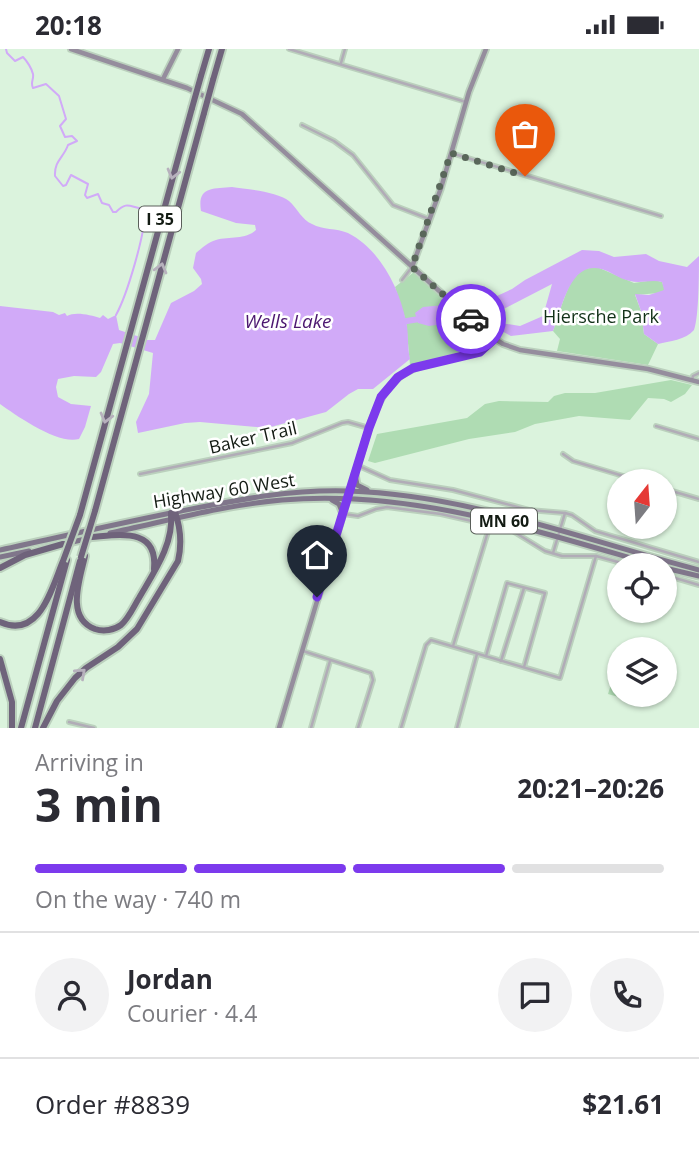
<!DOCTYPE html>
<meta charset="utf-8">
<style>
body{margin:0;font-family:"Open Sans",sans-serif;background:#f2f2f3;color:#2b2b33;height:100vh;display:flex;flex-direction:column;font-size:26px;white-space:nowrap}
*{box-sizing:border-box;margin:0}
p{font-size:23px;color:#7c7c81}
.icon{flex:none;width:38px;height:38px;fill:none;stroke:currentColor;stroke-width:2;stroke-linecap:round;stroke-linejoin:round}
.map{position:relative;height:679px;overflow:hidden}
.panel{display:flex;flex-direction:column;background:#fff;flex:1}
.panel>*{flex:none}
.needle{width:46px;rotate:17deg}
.tools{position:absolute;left:607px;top:420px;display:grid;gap:14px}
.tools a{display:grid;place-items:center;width:70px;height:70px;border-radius:50%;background:#fff;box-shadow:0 2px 5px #0004;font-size:35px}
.pin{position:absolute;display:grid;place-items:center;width:60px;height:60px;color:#fff;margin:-72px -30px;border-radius:50% 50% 50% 0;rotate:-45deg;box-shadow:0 0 7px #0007}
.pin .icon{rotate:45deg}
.courier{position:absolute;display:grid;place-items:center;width:70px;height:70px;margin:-35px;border:5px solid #7c3aed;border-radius:50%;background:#fff;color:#222;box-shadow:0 2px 9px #0007}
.overview em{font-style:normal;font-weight:700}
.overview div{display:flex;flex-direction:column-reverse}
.overview{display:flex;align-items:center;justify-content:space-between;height:119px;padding:0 35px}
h1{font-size:46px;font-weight:700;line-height:52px}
.bar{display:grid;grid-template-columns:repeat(4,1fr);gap:10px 7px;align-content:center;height:84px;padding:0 35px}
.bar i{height:9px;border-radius:5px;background:#e1e1e2}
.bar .on{background:#7c3aed}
.bar p{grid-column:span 4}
.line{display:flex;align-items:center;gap:18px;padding:0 35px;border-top:2px solid #e1e1e2}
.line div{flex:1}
.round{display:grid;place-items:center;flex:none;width:74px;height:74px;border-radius:37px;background:#f2f2f3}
.status{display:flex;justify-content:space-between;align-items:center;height:49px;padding:0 35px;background:#fff;direction:ltr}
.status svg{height:19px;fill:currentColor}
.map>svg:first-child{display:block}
.green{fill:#afdcb3}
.water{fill:#d1aaf8;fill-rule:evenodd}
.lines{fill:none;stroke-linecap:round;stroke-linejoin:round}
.stream{stroke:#d1aaf8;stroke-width:2}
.river{stroke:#d1aaf8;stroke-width:6}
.street-casing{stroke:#bbd0bd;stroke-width:6}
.secondary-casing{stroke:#bbd0bd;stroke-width:8}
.primary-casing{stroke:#bbd0bd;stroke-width:9}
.highway-casing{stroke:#bbd0bd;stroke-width:10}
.street{stroke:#b1acb7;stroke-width:2.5}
.secondary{stroke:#958d9d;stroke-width:4.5}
.primary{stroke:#80768b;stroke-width:5}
.highway{stroke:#6f637b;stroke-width:6}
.highway-bridge-casing{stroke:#bbd0bd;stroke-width:10;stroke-linecap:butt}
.highway-bridge{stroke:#6f637b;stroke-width:6}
.oneway{stroke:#b7b1bd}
.done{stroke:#59675a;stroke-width:7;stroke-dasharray:0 12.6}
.route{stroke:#7c3aed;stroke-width:9}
.labels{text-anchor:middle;stroke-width:5;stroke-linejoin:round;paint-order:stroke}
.shield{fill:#fff;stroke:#5a5f5a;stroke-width:2}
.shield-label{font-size:16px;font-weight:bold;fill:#131b13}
.park-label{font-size:18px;fill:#123118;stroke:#fff}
.street-label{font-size:18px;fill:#131b13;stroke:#fff}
.water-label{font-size:19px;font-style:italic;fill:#4c1770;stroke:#fff}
</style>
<div class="status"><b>20:18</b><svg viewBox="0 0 49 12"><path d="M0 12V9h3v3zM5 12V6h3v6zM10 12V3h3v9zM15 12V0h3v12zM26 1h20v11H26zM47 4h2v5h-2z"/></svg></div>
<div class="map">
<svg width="699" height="679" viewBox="0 0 699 679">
<rect width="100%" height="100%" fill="#dbf3dd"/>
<g class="green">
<path d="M597,218l37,16 20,-3 8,2 3,8 -6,3 -24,2 6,16 3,23 14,10 -10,21 -91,-14 3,-12 -7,-8c6,-15 15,-53 28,-61 4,-2 11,-2 16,-3z"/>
<path d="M414,223l70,64 -1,10 -73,19 -4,-44 -11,-34z"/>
<path d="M671,331l21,5 -7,9 -14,8 -7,-3 -16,-1 -18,22 -51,-4 -44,8 -20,8 -46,7 -94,24 -7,-2 9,-27 90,-16 18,-14 14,-3 49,1 6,-6 11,-3h30z"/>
<path d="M617,616l2,1 1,29h11l-2,5 -21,-6z"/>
</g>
<g class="water">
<path d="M232,138c15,2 46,5 57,14 8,7 13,19 23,23 11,6 24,4 36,9 32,16 51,55 58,88 3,12 1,25 4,38l-37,30h-15l-9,5 -23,18 -59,16 -67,-6 -15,1 -47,10 -2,-11 13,-28 4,-41 -33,-10 -7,1 -12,28 -5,5 -22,-1 -16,3 -2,8 2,10 13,7 20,2 -6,21 -6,12c-21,6 -62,-23 -79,-35v-98l53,6 6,3 6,-2 2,3c8,-5 24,-1 33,2l3,-3 5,4 8,-4 3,15 24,8v2h12l16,-37 23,-12 8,-7 -1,-5 -8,-11 3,-15c6,-5 12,-11 20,-13 14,-4 29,0 40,-10l-1,-5 -19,-2 -35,-12c-4,-25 12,-22 31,-24z"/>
<path d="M582,201l17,1 15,6 32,-3 13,7 28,6 12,-11c0,16 0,61 -5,74 -8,10 -25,11 -36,14l-14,-10 -3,-23 -6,-17 14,1 15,-5 -2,-8c-11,-3 -21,2 -32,-1 -12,-2 -23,-13 -35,-13 -26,-2 -34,43 -42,63l-42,5 -24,-13 -15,4 -4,9 -6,1 -19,-13 -14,2 -11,-3 -3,-10 8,-6 63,-6 26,-12 13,-9zM552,235l-9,32 -23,10 -31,-5 -1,-4z"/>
</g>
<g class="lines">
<path class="stream" d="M6,0l1,4 8,8 8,-4c4,4 9,12 10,17 1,6 -3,8 0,14l13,-4 13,12 7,23 -6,7 5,11 7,-1 5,5 -9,4c-4,12 -14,16 -13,31l8,10 3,-1 5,-10 17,9 -3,11 2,3 11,-4 4,9 7,2 4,7h3c12,-12 14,-4 29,-3 1,23 -18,86 -29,106"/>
<path class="river" d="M401,273l24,-4"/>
<defs>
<g id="street">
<path d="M289,0l177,53"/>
<path d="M341,14l4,-14"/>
<path d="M302,76l32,16 19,14 40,50 36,14"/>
<path d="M451,104l210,63"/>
<path d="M402,231l10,-13"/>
<path d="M692,331l1,-4 6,-3"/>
<path d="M656,377l43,13"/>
<path d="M563,405l10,7 67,20"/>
<path d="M359,417l31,14 63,10 76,20 36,3 7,2 23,16 104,31"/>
<path d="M140,425l152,-31 50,-20 6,-1 21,6"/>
<path d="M665,440l34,10"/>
<path d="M344,465l14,2 18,-7 11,-2 54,7 70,16 34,21 17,5h34l33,9"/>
<path d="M553,504l12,-40"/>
<path d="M665,526l34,10"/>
<path d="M453,597l37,-121"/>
<path d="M303,602l68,22 2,7 -15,48"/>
<path d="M486,607l21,-73 38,10 -21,74"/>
<path d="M501,612l23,-73"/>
<path d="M69,673l25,6"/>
<path d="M311,679l19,-67"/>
<path d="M401,679l25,-83 5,-5 129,38 36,-122"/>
<path d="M457,679l20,-74"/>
</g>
<g id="secondary">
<path d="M71,0l116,39 55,26 244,219 17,11 17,6 128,19 51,13"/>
<path d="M163,30l15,-30"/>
<path d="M412,218l29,-79 28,-96 17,-43"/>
<path d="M279,679l90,-300c19,-56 37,-60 92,-72 14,-3 23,-5 33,-17"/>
</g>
<g id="primary">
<path d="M355,425l2,11 10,5"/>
<path d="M332,451l7,4 4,10"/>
<path d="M110,484c57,-12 114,-28 172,-33 129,-11 251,30 373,65"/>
<path d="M59,496l31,-7"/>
<path d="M0,501c60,-13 120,-27 181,-39 56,-11 110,-22 168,-20 121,4 234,49 350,79"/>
<path d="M0,508l29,-6"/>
<path d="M665,519l34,8"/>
</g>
<g id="highway">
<path d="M201,27l8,-27"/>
<path d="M213,31l9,-31"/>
<path d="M95,462l109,-398"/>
<path d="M80,466l112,-407"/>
<path d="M92,488c27,-2 66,-10 62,32"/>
<path d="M85,507c-5,23 -20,62 10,73 9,3 19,1 26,-4 8,-7 13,-19 18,-27 15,-26 35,-54 32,-85"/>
<path d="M0,519l25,-13 38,-11"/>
<path d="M0,573c40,18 52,-35 63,-61"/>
<path d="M0,610l12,43v26"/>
<path d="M21,679l46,-168"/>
<path d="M35,679l45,-167"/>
<path d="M43,679l14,-27 18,-23 11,-10 32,-21 19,-18 41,-68c4,-17 3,-32 -3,-49"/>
</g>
</defs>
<use href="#street" class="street-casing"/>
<use href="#secondary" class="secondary-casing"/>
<use href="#primary" class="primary-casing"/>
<use href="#highway" class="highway-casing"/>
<use href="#street" class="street"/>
<use href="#secondary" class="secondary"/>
<use href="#primary" class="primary"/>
<use href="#highway" class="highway"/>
<defs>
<g id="highway-bridge">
<path d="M192,59l9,-32"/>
<path d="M204,64l9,-33"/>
<path d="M81,508l14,-46"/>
<path d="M63,512l17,-46"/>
</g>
</defs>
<use href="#highway-bridge" class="highway-bridge-casing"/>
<use href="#highway-bridge" class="highway-bridge"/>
</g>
<defs><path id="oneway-chevron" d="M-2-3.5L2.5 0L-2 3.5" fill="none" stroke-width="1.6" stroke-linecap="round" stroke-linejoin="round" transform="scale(1.75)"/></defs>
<g class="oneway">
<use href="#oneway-chevron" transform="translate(173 125) rotate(105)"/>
<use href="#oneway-chevron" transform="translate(161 219) rotate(-75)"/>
<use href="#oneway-chevron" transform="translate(106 369) rotate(105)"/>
<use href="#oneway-chevron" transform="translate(81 624) rotate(-42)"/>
</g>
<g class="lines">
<path class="done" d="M471,270l-59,-52 39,-114 74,23"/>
<path class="route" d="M317,548l52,-169 12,-31 17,-20 15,-9 67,-16 14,-13 -23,-20"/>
</g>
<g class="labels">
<g class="shield">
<rect x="139" y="157.5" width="42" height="25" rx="5"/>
<rect x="471" y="459.5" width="66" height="25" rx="5"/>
</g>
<g class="shield-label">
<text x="160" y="176">I 35</text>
<text x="504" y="478">MN 60</text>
</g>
<g class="park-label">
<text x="601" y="274">Hiersche Park</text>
</g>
<g class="street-label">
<text transform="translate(253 389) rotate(-13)" y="6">Baker Trail</text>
<text transform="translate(224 442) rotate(-9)" y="6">Highway 60 West</text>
</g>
<g class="water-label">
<text x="288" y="279">Wells Lake</text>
</g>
</g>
</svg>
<div class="tools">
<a><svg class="needle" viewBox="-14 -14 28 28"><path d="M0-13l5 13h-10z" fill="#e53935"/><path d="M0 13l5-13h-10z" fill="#7c7c81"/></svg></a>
<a><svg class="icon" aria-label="locate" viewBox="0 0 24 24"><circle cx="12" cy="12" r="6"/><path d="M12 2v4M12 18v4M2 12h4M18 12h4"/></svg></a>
<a><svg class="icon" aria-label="layers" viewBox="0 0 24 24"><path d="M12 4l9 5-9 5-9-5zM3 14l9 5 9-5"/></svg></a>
</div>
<div class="pin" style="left:525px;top:127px;background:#ea580c"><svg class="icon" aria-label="bag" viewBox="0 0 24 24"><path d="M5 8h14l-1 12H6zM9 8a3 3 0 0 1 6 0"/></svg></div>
<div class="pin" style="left:317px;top:548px;background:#1f2937"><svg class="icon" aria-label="home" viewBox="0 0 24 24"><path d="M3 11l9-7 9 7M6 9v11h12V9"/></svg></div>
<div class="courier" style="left:471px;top:270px"><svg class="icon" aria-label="car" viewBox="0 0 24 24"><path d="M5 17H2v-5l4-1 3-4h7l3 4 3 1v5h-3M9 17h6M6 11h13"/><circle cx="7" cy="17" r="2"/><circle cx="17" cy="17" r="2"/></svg></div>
</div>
<section class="panel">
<div class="overview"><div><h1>3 min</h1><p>Arriving in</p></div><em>20:21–20:26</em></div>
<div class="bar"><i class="on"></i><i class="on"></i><i class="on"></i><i></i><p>On the way · 740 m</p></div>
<div class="line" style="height:126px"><a class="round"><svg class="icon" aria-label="person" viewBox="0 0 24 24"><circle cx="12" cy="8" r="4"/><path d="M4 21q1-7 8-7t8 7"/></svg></a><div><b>Jordan</b><p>Courier · 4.4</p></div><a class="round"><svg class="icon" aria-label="chat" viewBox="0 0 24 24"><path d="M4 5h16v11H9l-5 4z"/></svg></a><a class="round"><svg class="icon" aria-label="phone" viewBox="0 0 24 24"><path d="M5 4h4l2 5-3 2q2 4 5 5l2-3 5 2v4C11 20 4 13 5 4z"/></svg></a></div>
<div class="line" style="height:91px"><div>Order #8839</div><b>$21.61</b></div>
</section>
